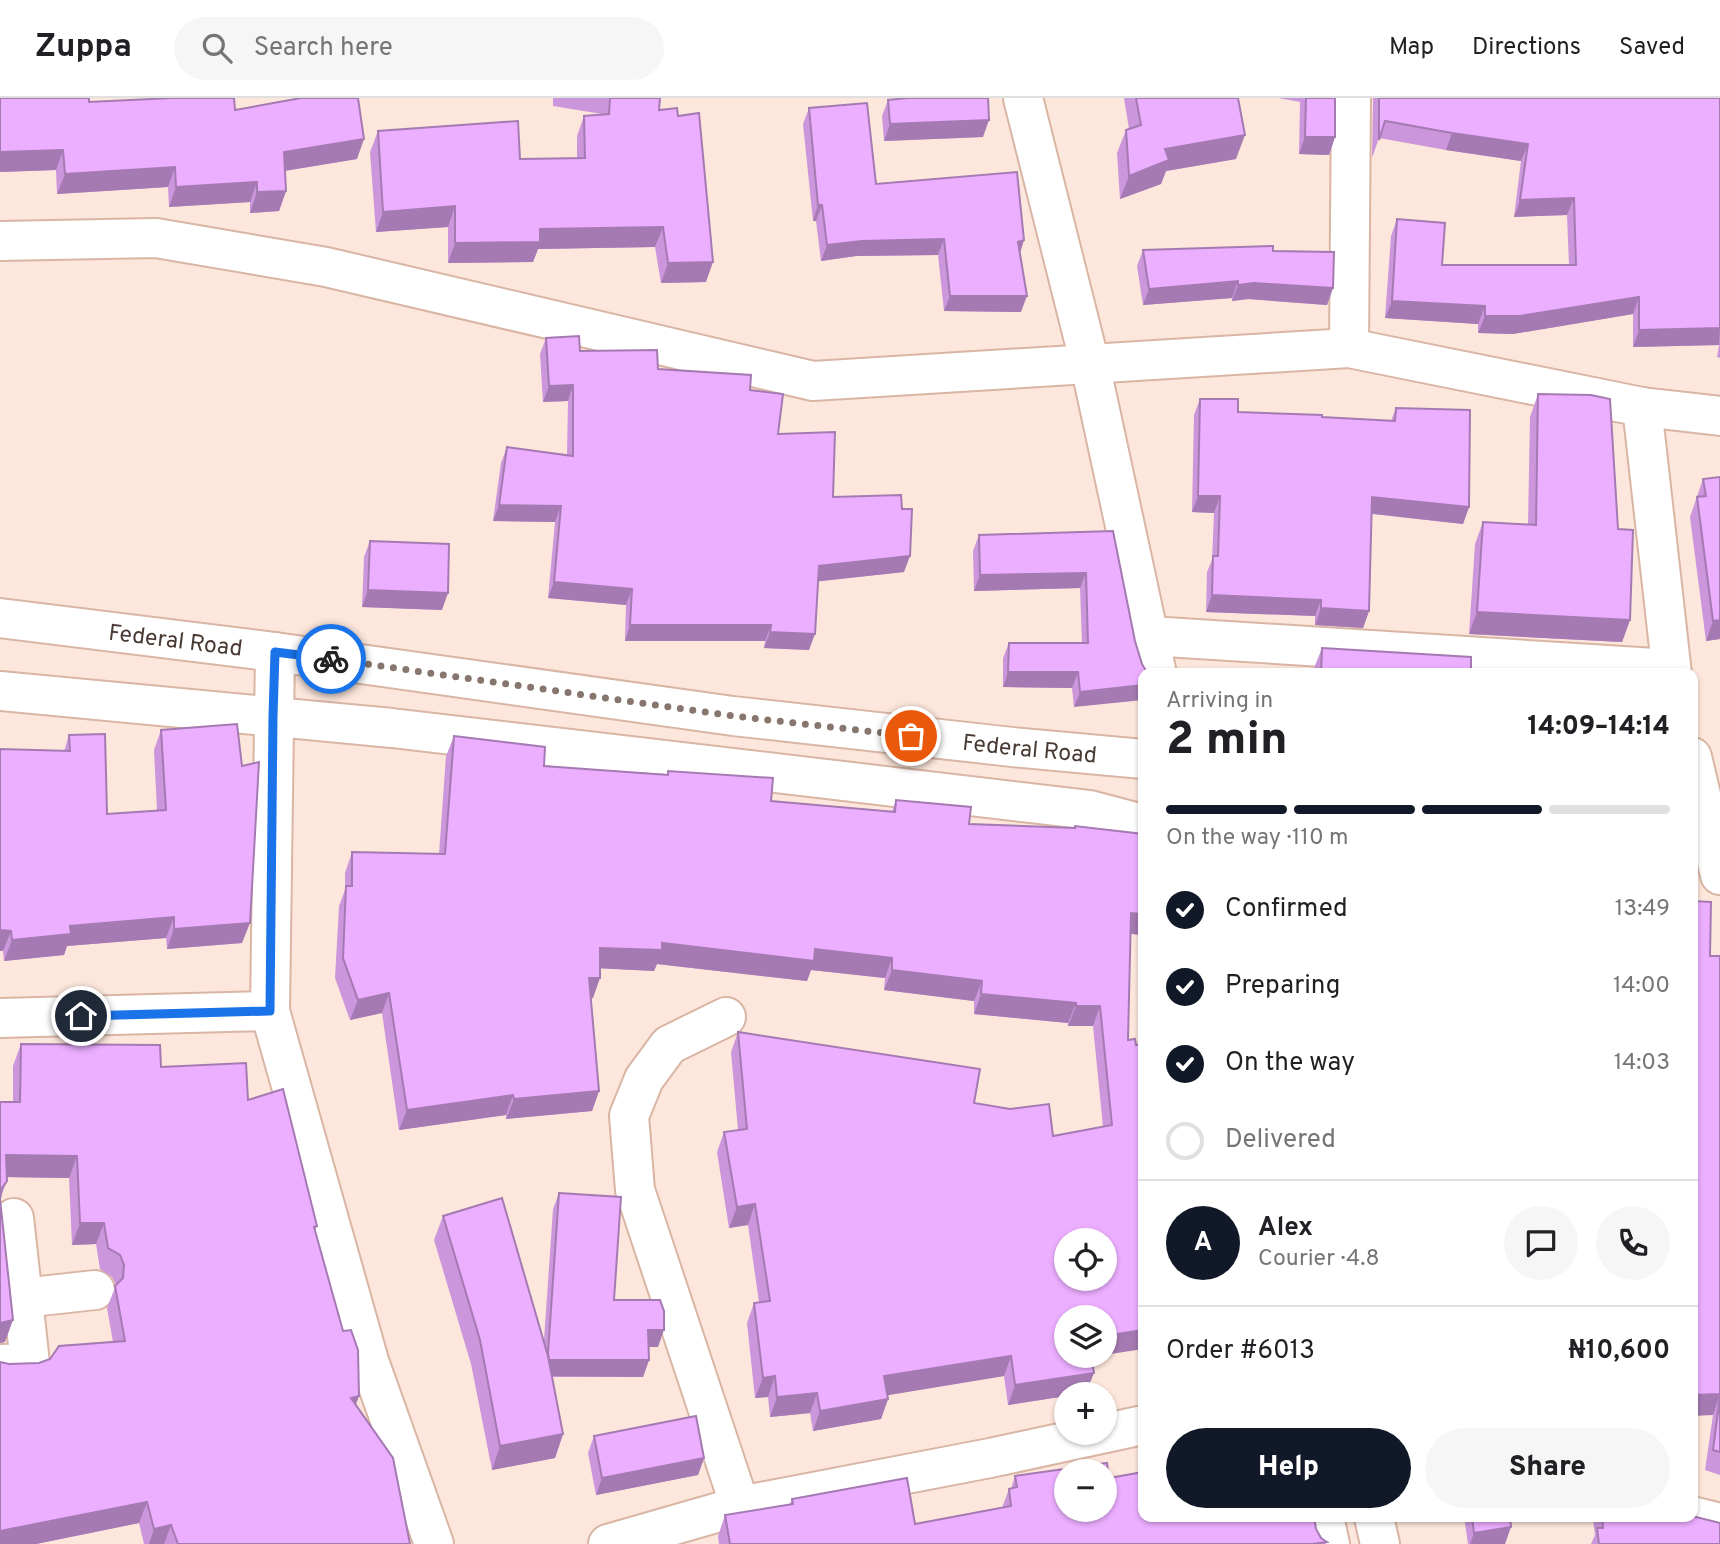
<!DOCTYPE html>
<meta charset="utf-8">
<style>
body{margin:0;font-family:Overpass,sans-serif;background:#f6f6f6;color:#202124;height:100vh;display:flex;flex-direction:column;font-size:26px;white-space:nowrap}
*{box-sizing:border-box;margin:0}
p{font-size:23px;color:#757577}
.icon{flex:none;width:38px;height:38px;fill:none;stroke:currentColor;stroke-width:2;stroke-linecap:round;stroke-linejoin:round}
.map{position:relative;flex:1;overflow:hidden}
.drawer{position:absolute;left:1138px;top:570px;width:560px;height:854px;display:flex;flex-direction:column;background:#fff;border-radius:14px;box-shadow:0 2px 5px #0004}
.drawer>*{flex:none}
.controls{position:absolute;left:1054px;top:1130px;display:grid;gap:14px}
.controls a{display:grid;place-items:center;width:63px;height:63px;border-radius:50%;background:#fff;box-shadow:0 2px 5px #0004;font-size:35px}
.pin{position:absolute;display:grid;place-items:center;width:60px;height:60px;color:#fff;margin:-30px;border:4px solid #fff;border-radius:50%;box-shadow:0 2px 7px #0007}
.courier{position:absolute;display:grid;place-items:center;width:70px;height:70px;margin:-35px;border:5px solid #1a73e8;border-radius:50%;background:#fff;color:#222;box-shadow:0 2px 9px #0007}
.summary em{font-style:normal;font-weight:800}
.summary div{display:flex;flex-direction:column-reverse}
.summary{display:flex;align-items:center;justify-content:space-between;height:119px;padding:0 28px}
h1{font-size:46px;font-weight:800;line-height:52px}
.bar{display:grid;grid-template-columns:repeat(4,1fr);gap:10px 7px;align-content:center;height:84px;padding:0 28px}
.bar i{height:9px;border-radius:5px;background:#e0e0e0}
.bar .current{background:#111827}
.bar p{grid-column:span 4}
.line{display:flex;align-items:center;gap:18px;padding:0 28px;border-top:2px solid #e0e0e0}
.line div{flex:1}
.round{display:grid;place-items:center;flex:none;width:74px;height:74px;border-radius:37px;background:#f6f6f6}
ol{padding:0 28px;list-style:none}
li{display:flex;align-items:center;gap:21px;height:77px}
li p{margin-inline-start:auto}
li .icon{padding:7px;border-radius:50%;background:#111827;color:#fff;stroke-width:4}
li:last-child{color:#757577}
li i{width:38px;height:38px;border:4px solid #e0e0e0;border-radius:50%}
.cta{display:flex;gap:14px;margin-top:auto;padding:14px 28px}
.cta a{flex:1;height:80px;border-radius:42px;background:#111827;color:#fff;font-size:28px;font-weight:800;line-height:80px;text-align:center}
.cta a+a{background:#f6f6f6;color:#202124}
header{display:flex;align-items:center;gap:42px;box-sizing:border-box;height:98px;padding:0 35px;background:#fff;border-bottom:2px solid #e0e0e0}
header strong{font-size:33px}
nav{display:flex;gap:38px;margin-inline-start:auto;font-size:24px}
.search{width:490px;height:63px;background:#f6f6f6;display:flex;align-items:center;gap:18px;box-sizing:border-box;padding:0 24px;border-radius:38px;color:#757577;font-size:26px}
.map>svg:first-child{display:block}
.lines{fill:none;stroke-linecap:round;stroke-linejoin:round}
.street-casing{stroke:#d9b5a4;stroke-width:42}
.street{stroke:#fff;stroke-width:38}
.wall{fill:#cb96db}
.shaded-wall{fill:#a57ab2}
.building{fill:#ecaeff;stroke:#a57ab2;stroke-width:2;fill-rule:evenodd}
.done{stroke:#87766e;stroke-width:7;stroke-dasharray:0 12.6}
.route{stroke:#1a73e8;stroke-width:9}
.labels{text-anchor:middle;stroke-width:7;stroke-linejoin:round;paint-order:stroke}
.street-label{font-size:23px;fill:#483932;stroke:#fff}
</style>
<header>
<strong>Zuppa</strong>
<div class="search"><svg class="icon" aria-label="search" viewBox="0 0 24 24"><circle cx="10" cy="10" r="6"/><path d="M15 15l6 6"/></svg>Search here</div>
<nav><a>Map</a><a>Directions</a><a>Saved</a></nav>
</header>
<div class="map">
<svg width="1720" height="1446" viewBox="0 0 1720 1446">
<rect width="100%" height="100%" fill="#fde7dc"/>
<g class="lines">
<defs>
<g id="street">
<path d="M1023,0l67,266 67,310"/>
<path d="M0,143l156,-3 170,29 487,114 536,-33 293,59 78,9"/>
<path d="M1349,250l2,-250"/>
<path d="M1642,309l30,267"/>
<path id="s1" d="M0,520l275,34 458,64 279,31 131,12"/>
<path d="M1150,538l521,33"/>
<path d="M0,593l392,37 698,82 53,14"/>
<path d="M1692,659l28,118"/>
<path d="M270,913l5,-359"/>
<path d="M726,919l-57,28 -25,34 -15,37 6,74 105,316"/>
<path d="M0,920l270,-7 99,350 65,183"/>
<path d="M23,1200l72,-8"/>
<path d="M0,1266l30,-1 -16,-145"/>
<path d="M1692,1418l28,7"/>
<path d="M1324,1419l6,27"/>
<path d="M1374,1419l6,27"/>
<path d="M608,1446l132,-38 250,-48 153,-33"/>
</g>
</defs>
<use href="#street" class="street-casing"/>
<use href="#street" class="street"/>
</g>
<g class="wall">
<path d="M553,0h107l-1,12 47,172 -45,1 -6,-36 -117,2 -5,13 -85,1v-36l-72,5 -6,-80 8,-21 142,28 57,-1v-22l7,-20 18,-2 -49,-8z"/>
<path d="M1124,0h114l-2,61 -70,12 -5,13 -41,15 -3,-46 9,-23 3,-1z"/>
<path d="M1278,0h57v39l-6,18 -30,-1 1,-52z"/>
<path d="M1373,0h347v260l-3,-1 2,-12 -86,2v-33l-120,20 -35,-1v-9l-93,-6 6,-82 6,-17 45,46h127l-2,-50 -53,2 7,-56 -75,-11 -67,-12 -7,20z"/>
<path d="M888,2l95,37 -99,4 -2,-25z"/>
<path d="M89,4l146,8 122,49 -72,12 1,20 -7,20 -29,2v-11l-81,5 -1,-20 -111,7 -1,-24 -56,2z"/>
<path d="M809,10l67,76 148,56 -4,13 1,59 -77,-1 -6,-56 -82,1 -35,5 -5,-40h-3l-10,-97z"/>
<path d="M1143,152l130,1 60,37 -6,17 -79,-6 -16,2v-3l-89,7 -6,-39z"/>
<path d="M546,240l34,13 170,39 28,44 55,63 71,75 -86,9 -9,69 -45,-2 1,-7h-140l1,-36 -78,-7 7,-76 -62,-1 8,-58 6,-16 60,8 1,-54 -25,1 -3,-48z"/>
<path d="M1538,296l80,135 12,91 -8,22 -153,-8 6,-90 8,-22 45,2 2,-107z"/>
<path d="M1200,301l38,13 153,9 5,-13 73,99 -6,17 -91,-10 -3,97 -6,17 -48,-3v-9l-109,-4 1,-40 5,-12 2,-47 -22,-1 2,-97z"/>
<path d="M1720,379v162l-14,2 -16,-124 13,-38z"/>
<path d="M1113,433l22,110 -61,66 -2,-19 -69,-1v-29l6,-15h73l-2,-55 -106,3 -1,-40 6,-16z"/>
<path d="M370,443l72,69 -80,-3 2,-50z"/>
<path d="M1322,550l149,26h-157v-6z"/>
<path d="M161,632l81,213 -75,6 -1,-11 -99,8 -3,9 -60,6 -1,-10 66,-216 38,79 50,-4 -3,-60z"/>
<path d="M454,638l90,30 123,8 1,-3 103,30 121,10 4,-11 73,24 105,4 1,-2 68,8v101l-12,-1 -40,423 -5,36 -78,12 -4,-29 -117,19 1,4 -7,20 -68,12 -3,-18 -40,4 -2,-20 -13,1 -8,-75 7,-20 5,-1 -11,-77 -19,3 -12,-76 7,-20 14,-2 -7,-78 7,-20 236,71 79,33 50,-9 -10,-101h-25v-3l-94,-9v-13l-90,-11 1,-12 -74,-8 -4,11 -150,-17 -3,7 -54,-3 -7,30h-2l8,93 -7,20 -86,8v-4l-107,15 -17,-117 -32,7 -15,-42 4,-72 6,-16v-17l7,-21 87,2 7,-98z"/>
<path d="M1710,858h10v519l-15,-5 8,-55z"/>
<path d="M21,946l140,23 87,33 69,126 -2,4 44,166 -4,9 55,139h-266l-5,-21 -103,21h-36l9,-180 30,-1 74,-21 -6,-34 9,-23 -4,-8 -12,-8 -4,-25 -24,1 -3,-67 -62,-1v4l-7,18 5,143 -5,1v-241h13v-36z"/>
<path d="M559,1095l55,107 44,47h-9v13l-6,17h-91l11,57 -8,24 -63,12 -21,-106 -37,-124 9,-24 101,124 9,-131z"/>
<path d="M594,1338l110,22 -6,17 -102,20 -8,-42z"/>
<path d="M1015,1378l94,2 207,51 10,15h-607l-1,-8 7,-21 65,-11 2,-5 123,25 87,-16 7,-19h2z"/>
<path d="M1464,1419h46l-5,27h-37z"/>
<path d="M1594,1419h98l28,27h-129l4,-9 -2,-15z"/>
</g>
<g class="shaded-wall">
<path d="M989,22l-6,17 -99,4 6,-17z"/>
<path d="M1452,35l76,11 -7,17 -75,-11z"/>
<path d="M1245,37l-9,24 -70,12 -5,13 -41,15 9,-23 36,-27z"/>
<path d="M1305,39h30l-6,18 -30,-1z"/>
<path d="M364,41l-7,20 -80,13 7,-20z"/>
<path d="M63,52l-7,20 -56,2v-20z"/>
<path d="M175,69l-7,20 -111,7 8,-20z"/>
<path d="M257,84l-7,20 -81,5 7,-20z"/>
<path d="M286,93l-7,20 -29,2 7,-21z"/>
<path d="M1574,100l-7,17 -53,2 6,-17z"/>
<path d="M818,107h4l-6,16h-3z"/>
<path d="M455,108l-7,21 -72,5 7,-20z"/>
<path d="M663,129l-8,20 -117,2 -5,13 -85,1 7,-20 85,-14z"/>
<path d="M944,141l-6,16 -82,1 -35,5 6,-16 35,-4z"/>
<path d="M1024,142l-5,16 -1,-14z"/>
<path d="M713,164l-7,20 -45,1 7,-20z"/>
<path d="M1238,183l-6,17 -89,7 6,-16z"/>
<path d="M1254,185l79,5 -6,17 -79,-6 -16,2 6,-16z"/>
<path d="M950,198h77l-6,16 -77,-1z"/>
<path d="M1639,199l-6,17 -120,20 -35,-1 7,-17z"/>
<path d="M1392,203l93,5 -7,18 -93,-6z"/>
<path d="M1720,230l-1,17 -86,2 6,-17z"/>
<path d="M573,287l-5,16 -25,1 6,-16z"/>
<path d="M1198,398h22l-6,17 -22,-1z"/>
<path d="M1372,399l97,10 -6,17 -97,-11z"/>
<path d="M499,407l62,1 -6,16 -62,-1z"/>
<path d="M910,458l-6,16 -91,10 6,-16z"/>
<path d="M1086,475l-6,15 -106,3 6,-16z"/>
<path d="M554,484l78,7 -6,16 -78,-7z"/>
<path d="M368,492l80,3 -6,17 -80,-3z"/>
<path d="M1212,497l109,5 -6,16 -109,-4z"/>
<path d="M1321,510l48,3 -6,17 -48,-3z"/>
<path d="M1477,514l153,8 -8,22 -153,-8z"/>
<path d="M1720,522v19l-14,2 7,-20z"/>
<path d="M630,527h141l-6,16h-140z"/>
<path d="M770,534l45,2 -6,16 -45,-2z"/>
<path d="M1008,574h70l-6,16 -69,-1z"/>
<path d="M1143,587v15l-69,7 6,-15z"/>
<path d="M1131,815l12,1v21l-19,-2z"/>
<path d="M174,819l-8,21 -99,8 -3,9 -60,6 8,-21 58,-14z"/>
<path d="M250,825l-8,20 -75,6 7,-20z"/>
<path d="M0,832l11,1 -8,20h-3z"/>
<path d="M662,845l153,6 77,9 -7,20 -74,-8 -4,11 -150,-17 -3,7 -61,-3 7,-20z"/>
<path d="M892,872l90,11 -8,20 -90,-11z"/>
<path d="M589,880h11l-7,20h-12z"/>
<path d="M389,895l-7,20 -32,7 8,-20z"/>
<path d="M981,896l95,9 -8,20 -94,-9z"/>
<path d="M1076,908h24l-7,20h-25z"/>
<path d="M599,993l-7,20 -86,8 8,-20z"/>
<path d="M513,997l-7,20 -107,15 8,-20z"/>
<path d="M6,1057l71,1 -8,22 -69,-1z"/>
<path d="M755,1106l-7,21 -19,3 8,-21z"/>
<path d="M80,1125h24l-8,21 -24,1z"/>
<path d="M13,1222l-8,22 -5,1v-20z"/>
<path d="M648,1232h16l-6,17h-16z"/>
<path d="M1143,1232v19l-39,6v-19z"/>
<path d="M1011,1258l-7,20 -127,21 7,-21z"/>
<path d="M547,1262h102l-6,17 -102,-1z"/>
<path d="M1094,1275l-8,20 -20,2v1l-58,9 7,-20z"/>
<path d="M775,1278l-7,21 -13,1 8,-20z"/>
<path d="M817,1295l-7,20 -40,4 7,-20z"/>
<path d="M1720,1296l-7,21 -21,1v-21z"/>
<path d="M359,1298l-8,22v-20z"/>
<path d="M888,1301l-7,20 -68,12 7,-20z"/>
<path d="M563,1336l-8,24 -63,12 8,-24z"/>
<path d="M704,1360l-6,17 -102,20 6,-17z"/>
<path d="M147,1404l-8,21 -103,21h-36v-13z"/>
<path d="M171,1427l-7,19h-15l5,-15z"/>
<path d="M1511,1429l-6,17h-35l4,-11z"/>
</g>
<g class="building">
<path d="M0,0h89v4l83,-4h62l1,12 66,-12h57l6,41 -80,13 2,39 -29,1v-10l-81,5 -1,-20 -110,7 -2,-24 -63,2z"/>
<path d="M610,0h50l-1,12 18,-2 1,8 21,-3 14,149 -45,1 -5,-36 -123,2v13l-85,1v-37l-72,6 -5,-81 140,-10 2,38 65,-1 -1,-42 25,-2z"/>
<path d="M908,0h80l1,22 -99,4 -2,-24z"/>
<path d="M1136,0h102l7,37 -80,14 4,11 -40,16 -3,-46 15,-5z"/>
<path d="M1306,0h29v39h-30z"/>
<path d="M1379,0h341v230l-81,2v-33l-119,19h-35v-10l-93,-5 5,-82 48,4 -3,42h134l-2,-67 -54,2 8,-56 -76,-11 -67,-12 -6,19z"/>
<path d="M867,5l9,81 141,-12 7,68 -6,2 9,54h-77l-6,-57 -82,2 -35,4 -5,-40h-4l-9,-97z"/>
<path d="M1273,148v5l61,1 -1,36 -79,-5 -16,2v-4l-89,8 -6,-39z"/>
<path d="M579,238l1,15 77,-1 1,19 93,6 -1,15 33,4 -5,40 57,-2 -2,65 68,-2 1,14h10l-2,47 -91,10 -4,68 -45,-2 1,-7h-141l2,-36 -78,-7 7,-76 -62,-1 8,-58 66,9v-71l-24,1 -3,-48z"/>
<path d="M1538,296l53,1 19,4 8,130 15,1 -3,90 -153,-8 6,-90 53,3z"/>
<path d="M1200,301h38v13l84,3v2l73,4 1,-13 74,2 -1,97 -97,-10 -3,114 -48,-3v-8l-109,-5 1,-39h5l2,-60h-22z"/>
<path d="M1720,379v143l-7,1 -16,-124 9,-1 -3,-17z"/>
<path d="M1113,433l22,110 7,23 6,10h-5v11l-63,7 -2,-20h-70l1,-29h79l-2,-70 -106,2 -1,-40z"/>
<path d="M370,443l79,3 -1,49 -80,-3z"/>
<path d="M1322,550l149,9v17h-150z"/>
<path d="M237,626l5,42 17,-4 -9,161 -76,6v-12l-104,9 1,8 -59,6 -1,-9 -11,-1v-181l70,2 -1,-16 36,-1 2,80 59,-4 -5,-80z"/>
<path d="M454,638l91,11 -1,19 124,9v-4l105,7 -2,23 124,11 1,-12 75,7 -2,17 106,4v-2l68,8v80l-12,-1 -3,127 7,-1 1,6 7,-1v286l-39,6v-18h-38v38h25l3,17 -79,12 -4,-29 -127,20 4,23 -68,12 -3,-18 -40,4 -2,-21 -12,2 -9,-75 16,-2 -15,-97 -18,3 -13,-75 23,-3 -9,-97 242,37 -6,34 36,6 39,-5 4,32 59,-11 -12,-119h-24v-3l-95,-9 1,-13 -90,-11v-12l-77,-9 -1,12 -152,-18v7l-62,-2v30h-11l10,113 -85,8 -1,-4 -106,15 -18,-117 -31,7 -15,-42 3,-72h6v-34l93,2zM1066,1143h38v38h-38z"/>
<path d="M1692,803l19,1 -1,54h10v438l-28,1z"/>
<path d="M21,946l139,1 1,22 85,-4 2,37 35,-11 34,137 -3,1 29,104 8,-1 7,20 1,46 -8,2 42,60 17,86h-232l-7,-19 -17,4 -7,-27 -147,29v-169l9,2 30,-1 11,-4 9,-13 66,-5 -10,-55 8,-8 1,-13 -4,-10 -12,-7 -4,-25h-24l-3,-67 -71,-1 1,26 -5,7 -2,11 13,121 -13,3v-221h20z"/>
<path d="M559,1095l62,4 -7,103h46l4,11v19h-16l1,30h-100l-1,-7z"/>
<path d="M502,1100l46,158 15,78 -63,12 -20,-106 -37,-124z"/>
<path d="M1720,1298v56l-7,-2z"/>
<path d="M696,1318l8,42 -102,20 -8,-42z"/>
<path d="M1107,1365l2,15 34,-6v45h171l2,12 5,9 6,4 -15,2h-582l-5,-29 68,-11 -1,-5 115,-21 8,46 96,-18 -2,-17 8,-2 -2,-11zM1066,1374h38v38h-38z"/>
<path d="M1692,1418l28,7v21h-121l-2,-16h6l-1,-11h90z"/>
<path d="M1472,1419h38l1,10 -37,6z"/>
</g>
<g class="lines">
<path class="done" d="M331,561l402,57 178,20"/>
<path class="route" d="M81,918l189,-5 3,-295 2,-64 56,7"/>
</g>
<g class="labels">
<g class="street-label">
<text dy="8" stroke="none"><textPath href="#s1" startOffset="177">Federal Road</textPath></text>
<text dy="8" stroke="none"><textPath href="#s1" startOffset="1038">Federal Road</textPath></text>
</g>
</g>
</svg>
<div class="controls">
<a><svg class="icon" aria-label="locate" viewBox="0 0 24 24"><circle cx="12" cy="12" r="6"/><path d="M12 2v4M12 18v4M2 12h4M18 12h4"/></svg></a>
<a><svg class="icon" aria-label="layers" viewBox="0 0 24 24"><path d="M12 4l9 5-9 5-9-5zM3 14l9 5 9-5"/></svg></a>
<a>+</a>
<a>−</a>
</div>
<div class="pin" style="left:911px;top:638px;background:#ea580c"><svg class="icon" aria-label="bag" viewBox="0 0 24 24"><path d="M5 8h14l-1 12H6zM9 8a3 3 0 0 1 6 0"/></svg></div>
<div class="pin" style="left:81px;top:918px;background:#1f2937"><svg class="icon" aria-label="home" viewBox="0 0 24 24"><path d="M3 11l9-7 9 7M6 9v11h12V9"/></svg></div>
<div class="courier" style="left:331px;top:561px"><svg class="icon" aria-label="bike" viewBox="0 0 24 24"><circle cx="6" cy="16" r="4"/><circle cx="18" cy="16" r="4"/><path d="M6 16l4-8h5l3 8M10 8l3 8H6M13 5h3"/></svg></div>
<section class="drawer">
<div class="summary"><div><h1>2 min</h1><p>Arriving in</p></div><em>14:09–14:14</em></div>
<div class="bar"><i class="current"></i><i class="current"></i><i class="current"></i><i></i><p>On the way · 110 m</p></div>
<ol>
<li><svg class="icon" aria-label="check" viewBox="0 0 24 24"><path d="M5 12l5 5 9-10"/></svg>Confirmed<p>13:49</p></li>
<li><svg class="icon" aria-label="check" viewBox="0 0 24 24"><path d="M5 12l5 5 9-10"/></svg>Preparing<p>14:00</p></li>
<li><svg class="icon" aria-label="check" viewBox="0 0 24 24"><path d="M5 12l5 5 9-10"/></svg>On the way<p>14:03</p></li>
<li><i></i>Delivered</li>
</ol>
<div class="line" style="height:126px"><b class="round" style="background:#111827;color:#fff">A</b><div><b>Alex</b><p>Courier · 4.8</p></div><a class="round"><svg class="icon" aria-label="chat" viewBox="0 0 24 24"><path d="M4 5h16v11H9l-5 4z"/></svg></a><a class="round"><svg class="icon" aria-label="phone" viewBox="0 0 24 24"><path d="M5 4h4l2 5-3 2q2 4 5 5l2-3 5 2v4C11 20 4 13 5 4z"/></svg></a></div>
<div class="line" style="height:91px"><div>Order #6013</div><b>₦10,600</b></div>
<div class="cta"><a>Help</a><a>Share</a></div>
</section>
</div>
